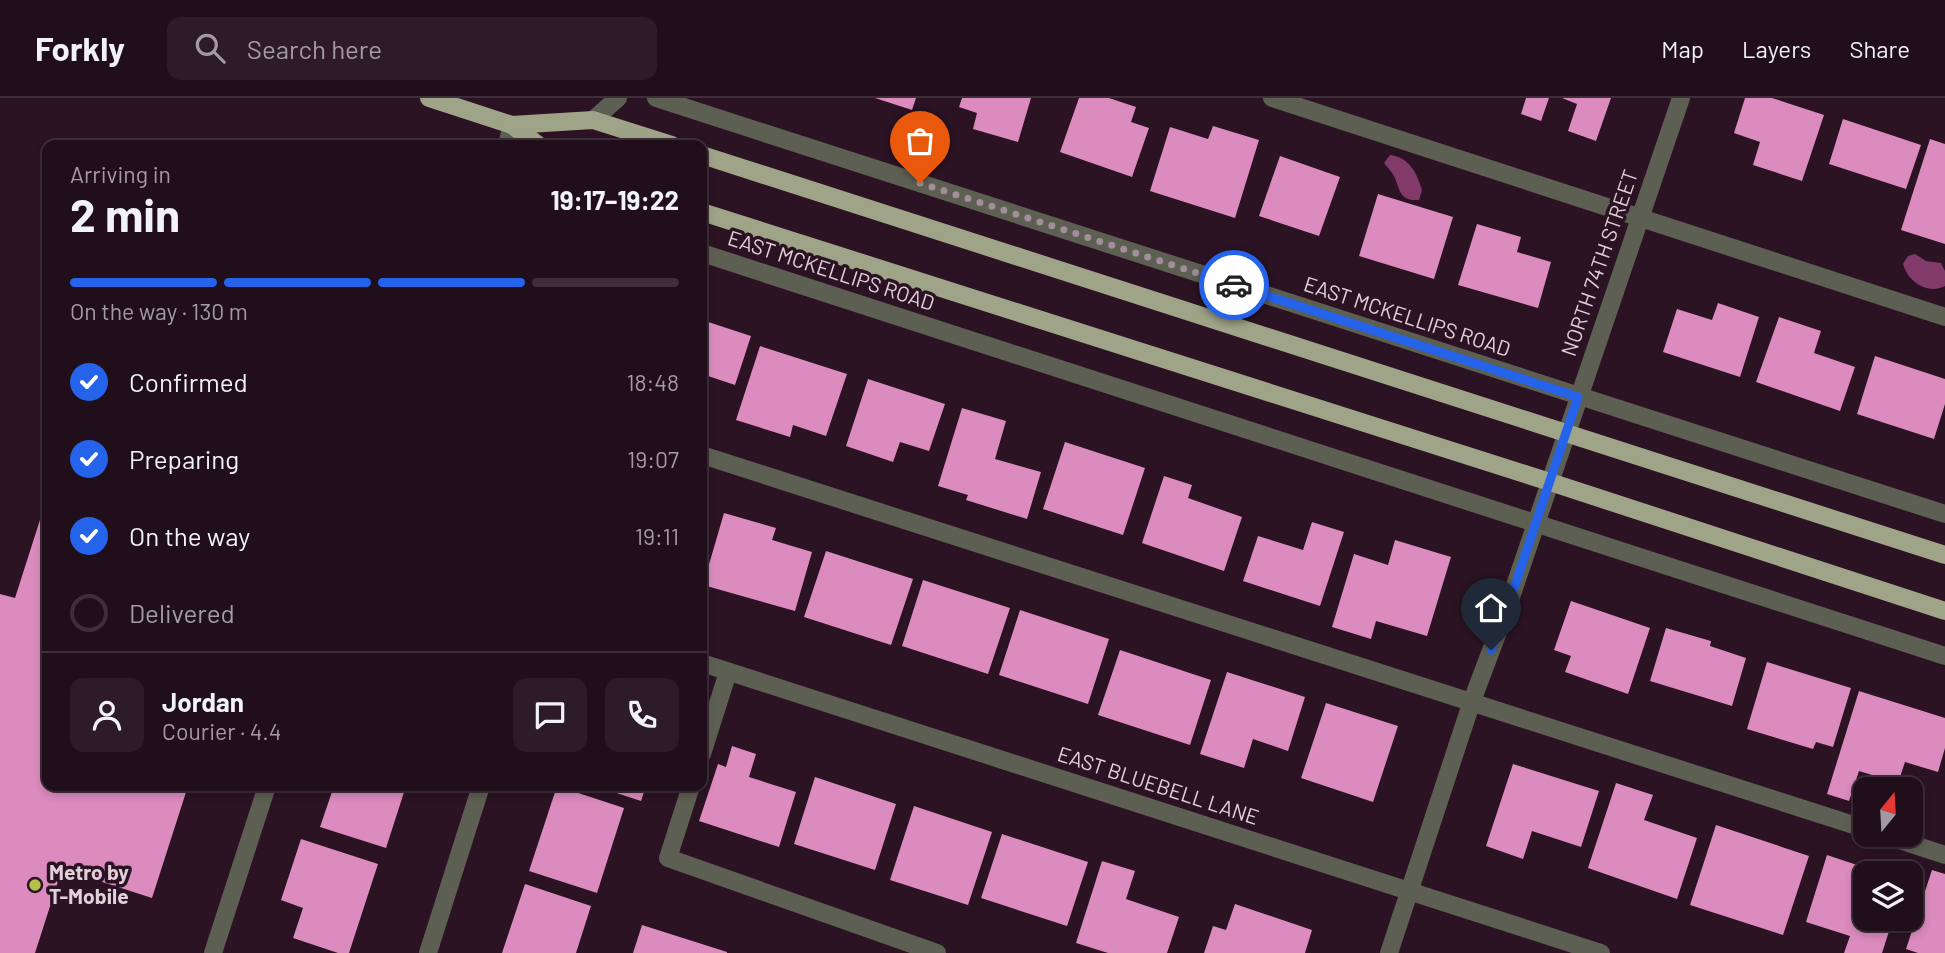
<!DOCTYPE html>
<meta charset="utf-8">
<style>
body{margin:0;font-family:Barlow,sans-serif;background:#2d1c27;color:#f1f3f6;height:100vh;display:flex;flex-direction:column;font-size:26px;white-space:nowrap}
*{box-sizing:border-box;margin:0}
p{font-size:23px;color:#a29ca2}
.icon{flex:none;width:38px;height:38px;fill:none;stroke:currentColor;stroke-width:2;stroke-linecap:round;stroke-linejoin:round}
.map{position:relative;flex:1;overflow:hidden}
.details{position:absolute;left:42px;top:42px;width:665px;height:651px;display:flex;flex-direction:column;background:#200e1a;border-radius:14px;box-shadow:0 4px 10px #0003,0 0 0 2px #3d2e39}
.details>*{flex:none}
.needle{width:46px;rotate:18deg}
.controls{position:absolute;left:1853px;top:679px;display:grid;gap:14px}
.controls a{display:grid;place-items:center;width:70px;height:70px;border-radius:14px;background:#200e1a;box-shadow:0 4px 10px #0003,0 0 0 2px #3d2e39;font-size:35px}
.pin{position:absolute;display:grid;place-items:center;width:60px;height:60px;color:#fff;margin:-72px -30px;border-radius:50% 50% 50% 0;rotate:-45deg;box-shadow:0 0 7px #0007}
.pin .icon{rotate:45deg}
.courier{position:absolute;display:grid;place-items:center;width:70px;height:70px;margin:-35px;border:5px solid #2563eb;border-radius:50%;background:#fff;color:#222;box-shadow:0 2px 9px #0007}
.head em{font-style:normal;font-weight:700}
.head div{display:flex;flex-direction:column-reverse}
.head{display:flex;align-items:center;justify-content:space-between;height:119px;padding:0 28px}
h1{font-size:46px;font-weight:700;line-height:52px}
.bar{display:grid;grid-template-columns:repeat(4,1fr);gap:10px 7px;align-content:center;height:84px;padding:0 28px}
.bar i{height:9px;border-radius:5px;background:#3d2e39}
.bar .current{background:#2563eb}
.bar p{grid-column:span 4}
.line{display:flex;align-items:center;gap:18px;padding:0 28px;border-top:2px solid #3d2e39}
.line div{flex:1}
.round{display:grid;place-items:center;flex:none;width:74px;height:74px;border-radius:14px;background:#2d1c27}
ol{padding:0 28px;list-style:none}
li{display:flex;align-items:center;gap:21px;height:77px}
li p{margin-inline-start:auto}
li .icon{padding:7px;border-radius:50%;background:#2563eb;color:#fff;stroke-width:4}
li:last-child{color:#a29ca2}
li i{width:38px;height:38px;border:4px solid #3d2e39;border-radius:50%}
header{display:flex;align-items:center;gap:42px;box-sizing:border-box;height:98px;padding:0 35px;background:#200e1a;border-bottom:2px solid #3d2e39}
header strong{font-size:33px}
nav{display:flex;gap:38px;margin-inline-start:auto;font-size:24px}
.search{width:490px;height:63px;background:#2d1c27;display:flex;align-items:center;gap:18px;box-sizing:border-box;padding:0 24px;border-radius:14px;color:#a29ca2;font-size:26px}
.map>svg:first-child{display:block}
.water{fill:#813a6a}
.building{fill:#db8bbe}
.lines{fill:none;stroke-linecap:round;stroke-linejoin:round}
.lane{stroke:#5d5f52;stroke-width:18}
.street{stroke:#5d5f52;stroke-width:18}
.primary{stroke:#9fa387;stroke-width:18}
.done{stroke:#a18e99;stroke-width:7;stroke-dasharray:0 12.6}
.route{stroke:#2563eb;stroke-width:9}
.poi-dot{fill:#b7c148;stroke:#2b1323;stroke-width:2.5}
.labels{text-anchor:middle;stroke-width:7;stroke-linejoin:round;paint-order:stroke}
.street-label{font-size:21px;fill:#e1d0d9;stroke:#2b1323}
.poi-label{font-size:21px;font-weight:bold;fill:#e1d0d9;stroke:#2b1323;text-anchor:start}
</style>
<header>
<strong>Forkly</strong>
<div class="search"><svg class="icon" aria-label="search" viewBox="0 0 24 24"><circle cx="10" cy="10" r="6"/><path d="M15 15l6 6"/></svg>Search here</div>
<nav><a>Map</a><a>Layers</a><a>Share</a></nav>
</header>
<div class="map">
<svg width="1945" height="855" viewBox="0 0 1945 855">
<rect width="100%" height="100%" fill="#2b1323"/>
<g class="water">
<path d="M1390,57c19,2 27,18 32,35l-3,10c-18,1 -19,-8 -24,-22 -2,-5 -7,-10 -11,-15z"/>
<path d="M1915,156l11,7 15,2 4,8v15c-17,9 -37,-4 -42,-22l5,-8z"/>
</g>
<g class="building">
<path d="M875,0h41l-4,12z"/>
<path d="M962,0h69l-13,44 -45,-13 4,-16 -18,-6z"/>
<path d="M1079,0h30l27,9 -5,15 18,6 -17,49 -72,-25z"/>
<path d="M1526,0h23l-8,23 -20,-7z"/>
<path d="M1611,0l-15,43 -28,-10 9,-27 -15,-6z"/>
<path d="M1745,0h27l52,17 -22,66 -49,-16 7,-23 -26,-9z"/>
<path d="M1843,21l78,26 -15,44 -77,-25z"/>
<path d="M1213,28l46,14 -24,78 -85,-27 20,-64 38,12z"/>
<path d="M1930,41l15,5v100l-44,-14z"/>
<path d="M1280,58l60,21 -21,59 -60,-20z"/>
<path d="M1378,96l75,23 -19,62 -75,-23z"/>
<path d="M1477,126l44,13 -4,15 34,10 -13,46 -80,-23z"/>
<path d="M1718,205l41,14 -19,60 -77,-25 14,-43 35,11z"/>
<path d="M1779,219l42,14 -7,22 41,14 -15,44 -84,-29z"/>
<path d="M702,222l49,16 -16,49 -33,-11z"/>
<path d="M760,248l87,28 -21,62 -33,-11 -3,12 -54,-17z"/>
<path d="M1875,258l70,23v25l-11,35 -77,-25z"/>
<path d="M868,281l77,25 -16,47 -29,-9 -7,20 -47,-16z"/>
<path d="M962,310l44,13 -11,38 46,13 -14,47 -61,-19 2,-5 -30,-9z"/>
<path d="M47,341v18l-5,-2z"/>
<path d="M1065,344l80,26 -22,67 -80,-26z"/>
<path d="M1164,378l28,9 -4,13 54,19 -18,54 -82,-28z"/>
<path d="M47,400v288h141l-36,112 -90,-29 -27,84h-35v-359l15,4z"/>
<path d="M724,415l52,15 -4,12 40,12 -17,59 -92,-26z"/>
<path d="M1312,424l32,10 -24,74 -77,-25 15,-45 45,14z"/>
<path d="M1395,442l56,17 -24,79 -51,-15 -5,18 -39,-12 22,-73 34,11z"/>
<path d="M826,453l87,28 -22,66 -87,-28z"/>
<path d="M923,482l87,28 -22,66 -86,-28z"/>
<path d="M1571,503l79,27 -22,66 -63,-22 6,-16 -17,-6z"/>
<path d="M1020,512l89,29 -21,65 -89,-29z"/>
<path d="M1666,530l45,13 -1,5 36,12 -14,48 -82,-25z"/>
<path d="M1120,552l91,30 -21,65 -92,-30z"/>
<path d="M1767,564l84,26 -18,59 -17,-5 -3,7 -66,-20z"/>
<path d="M1227,574l78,25 -17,54 -35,-12 -9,29 -44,-14z"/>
<path d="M1859,593l86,27v30l-7,24 -33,-10 -7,21 -39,-12 -10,30 -22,-7z"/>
<path d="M1326,605l72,23 -25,76 -72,-24z"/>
<path d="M732,648l24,8 -7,23 47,15 -17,55 -80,-26 19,-57 8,3z"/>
<path d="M1513,666l86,27 -18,56 -49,-16 -9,28 -37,-13z"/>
<path d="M815,679l81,27 -21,66 -81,-26z"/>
<path d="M1616,685l37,12 -9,25 53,18 -20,61 -89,-31z"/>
<path d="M334,688h72l-20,62 -66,-21z"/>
<path d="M557,688l67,22 -27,85 -68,-22z"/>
<path d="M595,688h51l-5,15z"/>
<path d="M914,708l78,26 -24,73 -78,-25z"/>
<path d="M1716,727l93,31 -26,79 -93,-30z"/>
<path d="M1002,736l86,28 -21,64 -86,-28z"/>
<path d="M301,741l77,25 -29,89h-11l-45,-15 10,-30 -22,-8z"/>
<path d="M1827,757l54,18h-15v46h27l-11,34h-38l6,-17 -44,-14z"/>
<path d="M1102,763l33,10 -9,28 53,18 -12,36h-59l-32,-10z"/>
<path d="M1932,772l13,4v79h-27l-12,-4z"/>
<path d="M525,786l66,22 -15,47h-74z"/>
<path d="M1235,806l77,26 -7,23h-101l9,-27 13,4z"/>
<path d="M642,827l85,27v1h-94z"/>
</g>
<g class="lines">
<g class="lane">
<path d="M1272,0l673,219"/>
<path d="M702,357l1164,374"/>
<path d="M702,656l26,-82"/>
<path d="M691,688l-23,72 269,95"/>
<path d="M1884,737l61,20"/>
<path d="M213,855l54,-167"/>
</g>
<g class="street">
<path d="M656,0l1289,416"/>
<path d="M593,22l25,-22"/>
<path d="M507,47l5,-20"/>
<path d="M702,155l1243,403"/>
<path d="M702,565l899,290"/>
<path d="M428,855l53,-167"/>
<path d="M1389,855l83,-252 38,-101 171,-502"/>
</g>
<g class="primary">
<path d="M429,0l83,27 26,20"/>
<path d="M512,27l81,-5 79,25"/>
<path d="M702,57l1243,400"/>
<path d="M702,114l848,270 395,129"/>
</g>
</g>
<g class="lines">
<path class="done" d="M920,85l314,102"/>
<path class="route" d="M1234,187l344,112 -68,203 -19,50"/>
</g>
<circle class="poi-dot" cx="35" cy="787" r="7"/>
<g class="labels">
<g class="street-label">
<text transform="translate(1600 165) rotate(-71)" y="7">NORTH 74TH STREET</text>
<text transform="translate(831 173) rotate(18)" y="7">EAST MCKELLIPS ROAD</text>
<text transform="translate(1407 219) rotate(18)" y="7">EAST MCKELLIPS ROAD</text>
<text transform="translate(1158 688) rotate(18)" y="7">EAST BLUEBELL LANE</text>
</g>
<g class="poi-label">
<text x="49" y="782">Metro by<tspan x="49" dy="24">T-Mobile</tspan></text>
</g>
</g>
</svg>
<div class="controls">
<a><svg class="needle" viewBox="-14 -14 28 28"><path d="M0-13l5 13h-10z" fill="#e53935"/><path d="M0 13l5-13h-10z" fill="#a29ca2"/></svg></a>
<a><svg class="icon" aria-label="layers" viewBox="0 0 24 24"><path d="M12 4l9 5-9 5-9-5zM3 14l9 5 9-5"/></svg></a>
</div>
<div class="pin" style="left:920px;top:85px;background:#ea580c"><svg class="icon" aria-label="bag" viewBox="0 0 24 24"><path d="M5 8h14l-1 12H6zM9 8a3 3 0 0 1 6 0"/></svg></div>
<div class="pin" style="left:1491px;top:552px;background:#1f2937"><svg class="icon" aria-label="home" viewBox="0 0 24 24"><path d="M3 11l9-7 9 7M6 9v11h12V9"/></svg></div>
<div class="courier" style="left:1234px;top:187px"><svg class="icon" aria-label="car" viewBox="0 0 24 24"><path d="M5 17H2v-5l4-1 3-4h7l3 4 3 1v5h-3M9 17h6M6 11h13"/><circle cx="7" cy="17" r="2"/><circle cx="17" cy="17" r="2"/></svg></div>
<section class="details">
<div class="head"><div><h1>2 min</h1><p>Arriving in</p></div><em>19:17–19:22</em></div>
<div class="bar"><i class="current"></i><i class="current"></i><i class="current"></i><i></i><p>On the way · 130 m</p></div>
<ol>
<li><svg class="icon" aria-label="check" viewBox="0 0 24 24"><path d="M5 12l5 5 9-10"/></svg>Confirmed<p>18:48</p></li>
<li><svg class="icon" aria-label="check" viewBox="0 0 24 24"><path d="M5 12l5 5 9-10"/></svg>Preparing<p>19:07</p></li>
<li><svg class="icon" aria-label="check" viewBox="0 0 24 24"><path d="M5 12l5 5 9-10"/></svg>On the way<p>19:11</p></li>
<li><i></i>Delivered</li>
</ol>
<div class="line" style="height:126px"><a class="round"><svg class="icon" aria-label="person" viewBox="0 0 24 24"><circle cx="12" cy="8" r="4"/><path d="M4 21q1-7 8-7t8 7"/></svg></a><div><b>Jordan</b><p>Courier · 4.4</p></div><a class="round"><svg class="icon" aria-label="chat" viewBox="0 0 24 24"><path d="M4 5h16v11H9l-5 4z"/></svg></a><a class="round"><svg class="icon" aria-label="phone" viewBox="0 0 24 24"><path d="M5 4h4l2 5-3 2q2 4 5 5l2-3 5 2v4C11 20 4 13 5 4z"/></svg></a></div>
</section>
</div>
